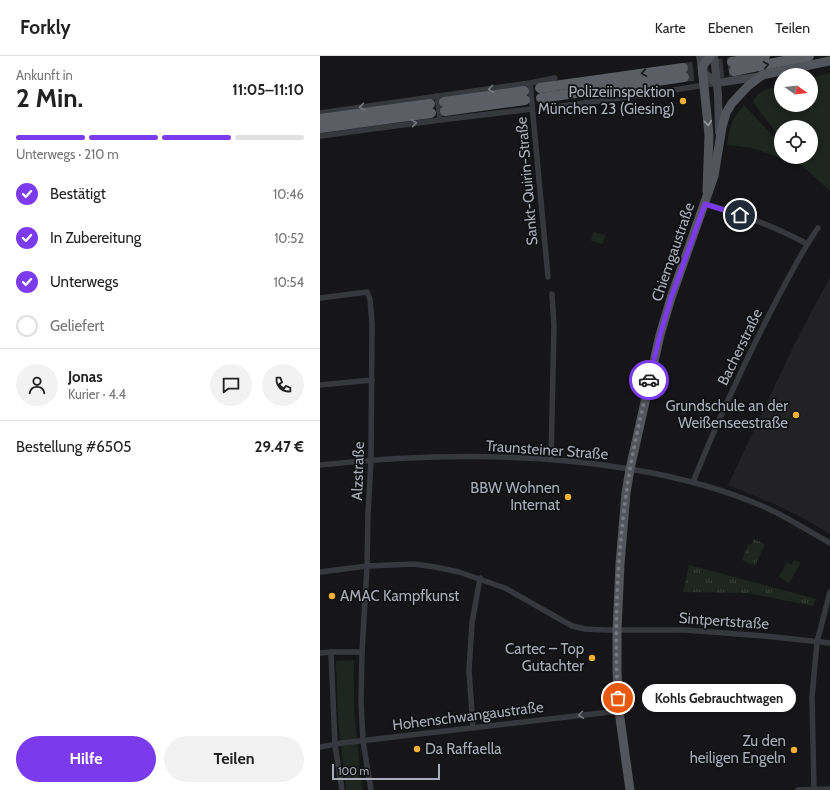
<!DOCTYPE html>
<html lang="de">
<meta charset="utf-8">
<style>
body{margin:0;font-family:Cabin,sans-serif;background:#f2f2f2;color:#222;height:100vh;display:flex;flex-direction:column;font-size:15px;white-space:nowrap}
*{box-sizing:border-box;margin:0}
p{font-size:13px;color:#767676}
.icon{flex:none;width:22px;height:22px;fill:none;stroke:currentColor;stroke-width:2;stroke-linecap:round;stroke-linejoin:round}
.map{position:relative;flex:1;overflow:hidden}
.drawer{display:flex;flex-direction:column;background:#fff;width:320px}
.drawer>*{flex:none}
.needle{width:26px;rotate:104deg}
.fabs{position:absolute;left:454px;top:12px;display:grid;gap:8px}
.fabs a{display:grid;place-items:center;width:44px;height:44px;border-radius:50%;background:#fff;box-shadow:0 2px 10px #0003;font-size:20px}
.scale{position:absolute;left:12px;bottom:10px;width:108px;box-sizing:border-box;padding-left:4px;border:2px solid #a8adb8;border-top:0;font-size:11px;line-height:14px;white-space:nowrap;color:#a8adb8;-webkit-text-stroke:3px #111113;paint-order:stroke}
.pin{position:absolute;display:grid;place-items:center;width:34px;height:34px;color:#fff;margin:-17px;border:2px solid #fff;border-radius:50%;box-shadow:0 1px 4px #0007}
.courier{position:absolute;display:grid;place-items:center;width:40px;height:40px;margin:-20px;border:3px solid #7c3aed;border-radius:50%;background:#fff;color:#222;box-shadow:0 1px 5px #0007}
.bubble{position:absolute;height:28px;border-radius:14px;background:#fff;box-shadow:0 2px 10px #0003;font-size:13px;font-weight:700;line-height:28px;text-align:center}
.headline em{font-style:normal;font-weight:700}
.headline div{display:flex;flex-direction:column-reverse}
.headline{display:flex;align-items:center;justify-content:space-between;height:68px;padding:0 16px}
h1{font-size:26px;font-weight:700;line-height:30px}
.bar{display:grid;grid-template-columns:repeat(4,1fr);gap:6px 4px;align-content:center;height:48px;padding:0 16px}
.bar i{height:5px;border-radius:3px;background:#e0e0e0}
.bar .selected{background:#7c3aed}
.bar p{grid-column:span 4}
.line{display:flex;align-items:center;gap:10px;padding:0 16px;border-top:1px solid #e0e0e0}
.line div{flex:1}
.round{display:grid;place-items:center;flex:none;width:42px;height:42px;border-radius:21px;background:#f2f2f2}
ol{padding:0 16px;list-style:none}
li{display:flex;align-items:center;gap:12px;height:44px}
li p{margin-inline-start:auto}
li .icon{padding:4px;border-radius:50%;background:#7c3aed;color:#fff;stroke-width:4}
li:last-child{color:#767676}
li i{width:22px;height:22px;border:2px solid #e0e0e0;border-radius:50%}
.cta{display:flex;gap:8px;margin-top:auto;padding:8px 16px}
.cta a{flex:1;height:46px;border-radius:24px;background:#7c3aed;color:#fff;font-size:16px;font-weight:700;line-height:46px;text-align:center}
.cta a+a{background:#f2f2f2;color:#222}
header{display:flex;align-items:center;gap:24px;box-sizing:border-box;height:56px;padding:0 20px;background:#fff;border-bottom:1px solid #e0e0e0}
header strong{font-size:19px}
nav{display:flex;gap:22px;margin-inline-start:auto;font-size:14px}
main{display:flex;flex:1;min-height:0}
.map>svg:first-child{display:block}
.built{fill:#222225}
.grass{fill:url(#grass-tufts)}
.park{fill:#1e261f}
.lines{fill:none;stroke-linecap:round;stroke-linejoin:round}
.trunk-tunnel{stroke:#333438;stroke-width:10;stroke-dasharray:10 5;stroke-linecap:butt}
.minor{stroke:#37383d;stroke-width:5.5}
.secondary{stroke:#45474d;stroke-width:8}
.primary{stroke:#53555c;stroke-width:9}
.trunk{stroke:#5b5e65;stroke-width:10}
.oneway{stroke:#18191b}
.oneway2{stroke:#757881}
.oneway3{stroke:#979ba6}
.done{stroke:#757880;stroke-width:4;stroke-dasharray:0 7.2}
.route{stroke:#7c3aed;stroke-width:5}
.poi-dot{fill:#f2b134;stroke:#111113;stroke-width:1.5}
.labels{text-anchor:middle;stroke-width:3.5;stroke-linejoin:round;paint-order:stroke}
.poi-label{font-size:15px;fill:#a8adb8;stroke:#111113;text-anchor:end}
.street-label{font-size:15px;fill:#a8adb8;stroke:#111113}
</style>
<header>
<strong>Forkly</strong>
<nav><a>Karte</a><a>Ebenen</a><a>Teilen</a></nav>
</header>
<main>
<section class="drawer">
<div class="headline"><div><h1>2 Min.</h1><p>Ankunft in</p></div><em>11:05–11:10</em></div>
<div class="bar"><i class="selected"></i><i class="selected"></i><i class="selected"></i><i></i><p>Unterwegs · 210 m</p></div>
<ol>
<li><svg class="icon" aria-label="check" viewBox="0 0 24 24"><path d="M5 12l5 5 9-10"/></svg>Bestätigt<p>10:46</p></li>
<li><svg class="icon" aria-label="check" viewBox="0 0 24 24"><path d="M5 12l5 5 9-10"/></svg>In Zubereitung<p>10:52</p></li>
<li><svg class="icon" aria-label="check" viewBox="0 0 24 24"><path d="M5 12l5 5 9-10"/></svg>Unterwegs<p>10:54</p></li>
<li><i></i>Geliefert</li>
</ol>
<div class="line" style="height:72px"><a class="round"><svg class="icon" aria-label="person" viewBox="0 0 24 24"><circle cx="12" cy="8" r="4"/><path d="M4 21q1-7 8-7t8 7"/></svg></a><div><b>Jonas</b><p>Kurier · 4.4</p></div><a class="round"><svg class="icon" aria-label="chat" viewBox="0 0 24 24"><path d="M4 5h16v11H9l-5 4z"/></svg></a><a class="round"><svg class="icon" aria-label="phone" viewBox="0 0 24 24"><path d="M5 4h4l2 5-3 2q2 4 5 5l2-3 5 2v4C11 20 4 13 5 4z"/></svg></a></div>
<div class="line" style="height:52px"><div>Bestellung #6505</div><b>29.47 €</b></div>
<div class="cta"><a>Hilfe</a><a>Teilen</a></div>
</section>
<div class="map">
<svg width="510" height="734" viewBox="0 0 510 734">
<defs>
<pattern id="grass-tufts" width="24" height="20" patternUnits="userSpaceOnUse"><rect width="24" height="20" fill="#1e261f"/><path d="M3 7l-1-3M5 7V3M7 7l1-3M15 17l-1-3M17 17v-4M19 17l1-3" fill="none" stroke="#3c433d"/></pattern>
</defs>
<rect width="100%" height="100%" fill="#161618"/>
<path class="built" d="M510,221v257l-29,-17 -29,-14 -44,-18 66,-140z"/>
<g class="grass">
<path d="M434,483l11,5 -10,22 -13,-6 6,-16 3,1z"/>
<path d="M369,509l127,34 -3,7 -65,-13 -65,-1z"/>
</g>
<g class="park">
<path d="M510,17v118l-33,-30 -3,-4h17v-30h-30v11l-21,-26 -7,-11c5,-11 17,-13 28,-15v19h30v-27z"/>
<path d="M424,49l37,40v12h9v4l-38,-13 -25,-3c3,-18 4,-26 17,-40z"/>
<path d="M273,176l12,3 -2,9 -12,-3z"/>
<path d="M474,504l7,3 -12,20 -10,-6 8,-15 4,3z"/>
<path d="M34,604v51l8,79h-16l-8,-72 -2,-57z"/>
</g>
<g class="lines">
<g class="trunk-tunnel">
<path d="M363,12l49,-6"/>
<path d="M364,21l50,-6"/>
</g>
<g class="minor">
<path d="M210,27l18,194"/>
<path d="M117,40l3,24"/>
<path d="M235,51l87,-12 75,-12"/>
<path d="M0,57l210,-30 25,-5"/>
<path d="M0,80l120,-16 92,-11"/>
<path d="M385,148c35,10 70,22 102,40"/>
<path d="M0,242l47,-6 3,7 2,24 -1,137 -3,54 -1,52 -5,86 -1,48 2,41 8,49"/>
<path d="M0,329l52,-5"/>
<path d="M231,403l3,-133 -2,-32"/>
<path d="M0,409c103,-11 208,-13 310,4 48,8 95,20 139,40 21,10 41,23 61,34"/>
<path d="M373,426c27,-67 57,-132 91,-196 11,-20 21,-40 34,-58"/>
<path d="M0,516l47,-6 47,-2 21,3 24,5 46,16 67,38 13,3 20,1h80l80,6 65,7"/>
<path d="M0,597l11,-1"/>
<path d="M153,672l-4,-58 3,-47 8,-45"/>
<path d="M0,691l22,-4 277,-32"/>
<path d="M22,734l-7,-45 -4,-93h31"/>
<path d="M478,734l32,-1"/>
<path d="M494,734l-2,-93 5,-55 13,-50"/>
</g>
<g class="secondary">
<path d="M380,0l2,11"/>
<path d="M394,0l4,38 1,38"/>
<path d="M382,16l15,11 45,-7"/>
</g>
<g class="primary">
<path d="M387,135l2,-56 -7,-68 8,-11"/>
<path d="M310,734l-11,-79 -2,-40v-41l3,-66 6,-71 4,-24 30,-134 11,-37 43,-122 8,-49 4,-14 6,-10 16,-17 14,-11 68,-14"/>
</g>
<g class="trunk">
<path d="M412,6l33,-6"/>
<path d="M414,15l75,-15"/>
<path d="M220,32l143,-20"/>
<path d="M221,42l143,-21"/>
<path d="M124,46l80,-11"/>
<path d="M125,55l80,-11"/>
<path d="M0,63l110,-15"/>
<path d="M0,72l111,-15"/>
</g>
</g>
<defs><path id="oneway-chevron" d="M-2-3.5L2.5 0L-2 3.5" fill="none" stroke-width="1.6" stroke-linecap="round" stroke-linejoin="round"/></defs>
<g class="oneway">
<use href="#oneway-chevron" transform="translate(446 9) rotate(-10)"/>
<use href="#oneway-chevron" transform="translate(324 17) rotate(172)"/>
</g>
<g class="oneway2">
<use href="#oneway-chevron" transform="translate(171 33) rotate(172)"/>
<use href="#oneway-chevron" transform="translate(42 51) rotate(171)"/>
<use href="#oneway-chevron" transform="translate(94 67) rotate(-8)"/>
<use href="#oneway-chevron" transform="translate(261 659) rotate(173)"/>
</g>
<use class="oneway3" href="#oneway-chevron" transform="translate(388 67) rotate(85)"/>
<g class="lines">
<path class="done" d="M298,642c-4,-70 -1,-141 9,-210 5,-36 14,-72 22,-108"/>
<path class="route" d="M329,324l11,-45 11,-37 34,-94 35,11"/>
</g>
<g class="poi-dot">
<circle cx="363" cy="45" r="4"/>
<circle cx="476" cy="359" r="4"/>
<circle cx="248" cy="441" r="4"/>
<circle cx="12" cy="540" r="4"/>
<circle cx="272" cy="602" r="4"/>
<circle cx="97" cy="693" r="4"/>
<circle cx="474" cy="694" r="4"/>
</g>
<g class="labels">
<g class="poi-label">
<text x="355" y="41">Polizeiinspektion<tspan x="355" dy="17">München 23 (Giesing)</tspan></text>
<text x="468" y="355">Grundschule an der<tspan x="468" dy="17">Weißenseestraße</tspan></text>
<text x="240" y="437">BBW Wohnen<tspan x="240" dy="17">Internat</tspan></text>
<text x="20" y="545" text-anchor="start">AMAC Kampfkunst</text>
<text x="264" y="598">Cartec – Top<tspan x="264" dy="17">Gutachter</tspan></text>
<text x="466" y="690">Zu den<tspan x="466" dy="17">heiligen Engeln</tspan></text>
<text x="105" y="698" text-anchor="start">Da Raffaella</text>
</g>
<g class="street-label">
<text transform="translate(207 125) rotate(-95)" y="5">Sankt-Quirin-Straße</text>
<text transform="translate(353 196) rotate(-71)" y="5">Chiemgaustraße</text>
<text transform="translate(420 291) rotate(-64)" y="5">Bacherstraße</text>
<text transform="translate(227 394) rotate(4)" y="5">Traunsteiner Straße</text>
<text transform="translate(38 415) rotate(-88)" y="5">Alzstraße</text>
<text transform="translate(404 565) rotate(4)" y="5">Sintpertstraße</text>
<text transform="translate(148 660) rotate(-7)" y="5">Hohenschwangaustraße</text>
</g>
</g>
</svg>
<div class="fabs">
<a><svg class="needle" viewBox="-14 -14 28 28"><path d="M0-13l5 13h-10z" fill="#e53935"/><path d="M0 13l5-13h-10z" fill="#767676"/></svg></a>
<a><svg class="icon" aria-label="locate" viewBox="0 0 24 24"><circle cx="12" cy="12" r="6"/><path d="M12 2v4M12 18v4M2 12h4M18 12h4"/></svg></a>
</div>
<div class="scale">100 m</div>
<div class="pin" style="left:298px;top:642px;background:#ea580c"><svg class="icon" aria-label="bag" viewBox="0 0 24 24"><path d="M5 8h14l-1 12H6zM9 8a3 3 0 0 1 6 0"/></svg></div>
<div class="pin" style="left:420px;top:159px;background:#1f2937"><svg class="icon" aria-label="home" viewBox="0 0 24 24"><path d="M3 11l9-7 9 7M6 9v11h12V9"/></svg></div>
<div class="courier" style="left:329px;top:324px"><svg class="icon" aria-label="car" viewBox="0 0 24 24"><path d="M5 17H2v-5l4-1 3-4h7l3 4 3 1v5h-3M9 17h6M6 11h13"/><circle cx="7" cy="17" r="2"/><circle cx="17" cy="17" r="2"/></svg></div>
<div class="bubble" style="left:322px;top:628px;width:154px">Kohls Gebrauchtwagen</div>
</div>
</main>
